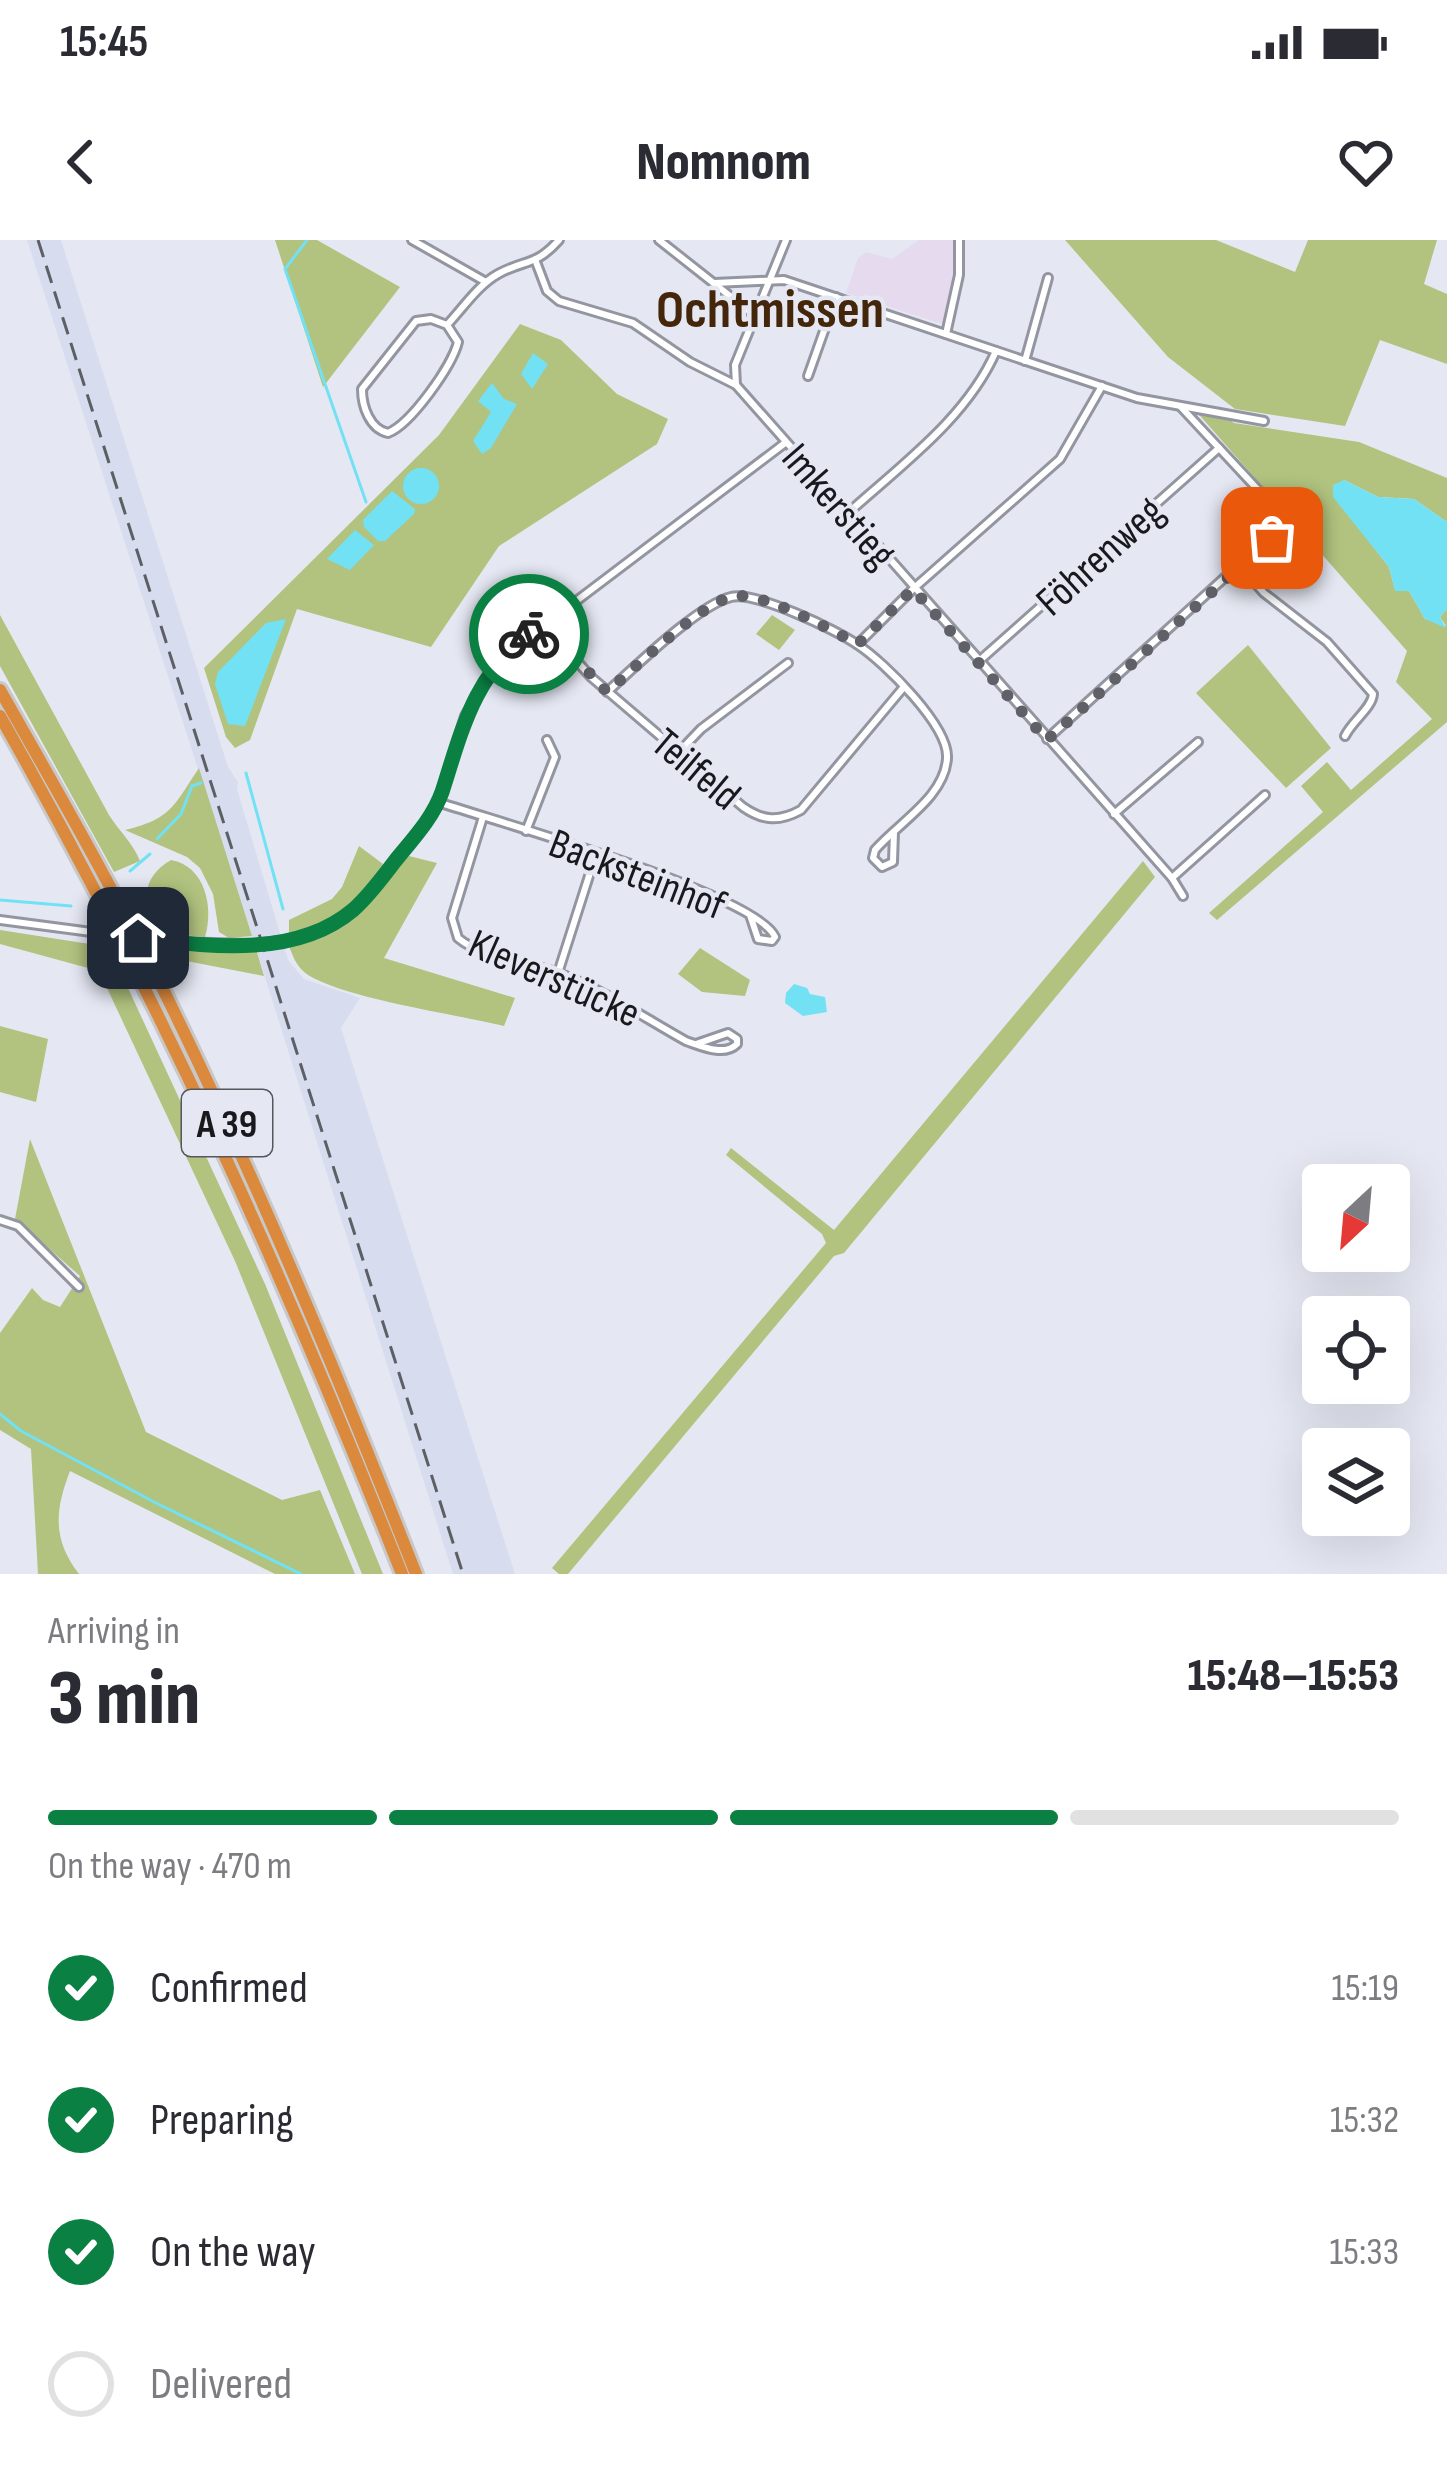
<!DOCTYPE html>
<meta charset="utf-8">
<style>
body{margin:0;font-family:"Sofia Sans Condensed",sans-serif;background:#f2f2f3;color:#2b2b33;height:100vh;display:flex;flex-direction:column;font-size:45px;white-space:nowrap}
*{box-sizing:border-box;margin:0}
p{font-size:39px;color:#7c7c81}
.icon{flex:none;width:66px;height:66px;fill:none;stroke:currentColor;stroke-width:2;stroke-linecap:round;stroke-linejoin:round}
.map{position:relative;height:1334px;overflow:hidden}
.sheet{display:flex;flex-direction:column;background:#fff;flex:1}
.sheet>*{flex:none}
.needle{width:78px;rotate:206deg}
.fabs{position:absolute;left:1302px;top:924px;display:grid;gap:24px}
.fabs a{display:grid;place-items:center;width:108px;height:108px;border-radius:12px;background:#fff;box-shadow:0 12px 48px #0002;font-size:60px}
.pin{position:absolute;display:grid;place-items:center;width:102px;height:102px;color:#fff;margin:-51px;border-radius:24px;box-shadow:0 6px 18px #0006}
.courier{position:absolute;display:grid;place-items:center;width:120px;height:120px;margin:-60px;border:9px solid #0b8043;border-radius:50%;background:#fff;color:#222;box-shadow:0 3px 15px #0007}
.head em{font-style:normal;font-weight:800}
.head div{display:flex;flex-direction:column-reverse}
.head{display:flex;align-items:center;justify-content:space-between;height:204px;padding:0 48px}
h1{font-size:78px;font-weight:800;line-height:90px}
.bar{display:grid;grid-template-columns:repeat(4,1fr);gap:18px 12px;align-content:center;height:144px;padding:0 48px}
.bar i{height:15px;border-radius:9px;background:#e1e1e2}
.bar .active{background:#0b8043}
.bar p{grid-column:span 4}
ol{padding:0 48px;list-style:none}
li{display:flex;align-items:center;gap:36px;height:132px}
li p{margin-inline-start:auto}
li .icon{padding:12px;border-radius:50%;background:#0b8043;color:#fff;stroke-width:4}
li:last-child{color:#7c7c81}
li i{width:66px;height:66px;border:6px solid #e1e1e2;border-radius:50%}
.status{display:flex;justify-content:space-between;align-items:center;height:84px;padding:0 60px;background:#fff;direction:ltr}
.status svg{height:33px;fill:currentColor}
header{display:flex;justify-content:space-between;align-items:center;height:156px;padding:0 48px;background:#fff;font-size:54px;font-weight:800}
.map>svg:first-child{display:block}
.built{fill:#d7ddef}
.education{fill:#e5daee}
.green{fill:#b1c37f}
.water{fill:#72e1f4}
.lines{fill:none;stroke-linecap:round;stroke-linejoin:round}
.stream{stroke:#72e1f4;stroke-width:3}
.minor-casing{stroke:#9396a0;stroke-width:12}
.motorway-casing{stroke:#c8c8c9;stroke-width:18}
.minor{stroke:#fff;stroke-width:6}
.motorway{stroke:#da893d;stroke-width:12}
.rail{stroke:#5d5f65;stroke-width:3;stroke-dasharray:18 9;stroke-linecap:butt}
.minor-bridge-casing{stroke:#9396a0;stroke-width:12;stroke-linecap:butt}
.minor-bridge{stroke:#fff;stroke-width:6}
.done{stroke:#606168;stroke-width:12;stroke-dasharray:0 21.6}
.route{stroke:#0b8043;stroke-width:15}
.labels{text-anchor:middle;stroke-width:9;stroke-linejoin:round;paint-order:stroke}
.shield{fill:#e5e8f3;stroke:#56575d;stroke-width:3}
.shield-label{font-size:39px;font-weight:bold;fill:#18191d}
.street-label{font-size:42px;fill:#18191d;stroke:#e5e8f3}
.district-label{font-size:54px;font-weight:bold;fill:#44260a;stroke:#e5e8f3}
</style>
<div class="status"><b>15:45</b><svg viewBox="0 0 49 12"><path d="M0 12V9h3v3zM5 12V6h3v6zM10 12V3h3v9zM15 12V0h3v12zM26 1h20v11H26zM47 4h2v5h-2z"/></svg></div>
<header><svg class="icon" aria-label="back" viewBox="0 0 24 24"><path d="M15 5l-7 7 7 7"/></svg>Nomnom<svg class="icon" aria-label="heart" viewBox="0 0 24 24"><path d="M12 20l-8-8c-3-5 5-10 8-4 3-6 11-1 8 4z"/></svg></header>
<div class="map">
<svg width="1447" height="1334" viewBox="0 0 1447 1334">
<rect width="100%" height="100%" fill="#e5e8f3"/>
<path class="built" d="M27,0h34l167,527 10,15 -1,7 51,171 16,19 56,19 -19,30 174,546h-62l-201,-638z"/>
<path class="education" d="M919,0h34l4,17 -12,68 -99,-32 12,-35 8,-6 26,7z"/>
<g class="green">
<path d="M275,0h42l83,47 -77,100z"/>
<path d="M1065,0h151l79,32 13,-32h129l-13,44 23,10v70l-67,-24 -35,86 -110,-17 -67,-52z"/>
<path d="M520,84l41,16 56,54 51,25 -11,25 -158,102 -68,101 -134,-38 -47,131 -15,8 -9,-11 -22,-69 235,-233z"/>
<path d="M1187,161l37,14 10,8 125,19 88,36v44l-33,-23 -36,-2 -34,-17 -10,17 55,70 6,23 14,1 16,28 21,7 -6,-9 7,-8v113l-230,198 -8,-7 114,-101 -22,-26 26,-24 24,28 81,-71 -36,-37 11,-31z"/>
<path d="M0,375l109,200c10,16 24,28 31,46l-26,11 -114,-206z"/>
<path d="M772,375l23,15 -16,20 -23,-16z"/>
<path d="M1248,405l83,103 -45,40 -90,-95z"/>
<path d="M199,528l53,168 -23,2 -10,-6 -6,-38 -13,-26 -13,-11 -62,-27c47,-11 49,-25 74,-62z"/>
<path d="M359,606l24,18c-24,36 -51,61 -94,70v-14l43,-21 10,-12z"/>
<path d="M409,616l28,7 -53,95 131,40 -11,28c-49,-12 -157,-27 -196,-51 -11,-7 -16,-20 -20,-32 56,-8 84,-49 121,-87z"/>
<path d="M171,620c34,6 43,47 34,77l-47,-4c-16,-29 -18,-55 13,-73z"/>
<path d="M1143,621l12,16 -311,376 -10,3 -266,318h-9l-7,-6 274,-325 -4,-9 -96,-79 5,-7 103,82z"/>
<path d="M0,690l109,17 156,337 118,290h-21l-127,-313 -136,-290 -99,-27z"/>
<path d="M166,706l45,5 45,-2 8,27 -88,-17z"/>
<path d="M700,708l50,32 -5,16 -43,-4 -24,-18z"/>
<path d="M0,786l48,13 -12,63 -36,-10z"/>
<path d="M30,899l116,293 136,68 38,-10 35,84h-80l-205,-103c-15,39 -18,68 9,103h-41l-7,-125 -31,-19v-97l32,-45 11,12 17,7 20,-31 -65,-57z"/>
</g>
<g class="water">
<path d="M533,113l15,11 -16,25 -11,-15z"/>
<path d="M492,143l12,16 13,5 -26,44 -9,6 -9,-13 18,-29 -13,-11z"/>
<circle cx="421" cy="246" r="18"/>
<path d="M1344,240l34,17 36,2 33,23v87l-7,8 6,11 -21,-9 -16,-28h-14l-6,-24 -56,-70v-12z"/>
<path d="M392,251l23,18 -1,5 -29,27h-7l-14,-14 -1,-7z"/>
<path d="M355,290l19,15 -24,25 -23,-11z"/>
<path d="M286,379l-41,107 -17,-2 -13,-40 3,-12 48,-49z"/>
<path d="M794,744l13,4 3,6 15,3 2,15 -24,4 -18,-13 1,-10z"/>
</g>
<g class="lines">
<g class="stream">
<path d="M307,0l-22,29 81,233"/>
<path d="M246,533l37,136"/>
<path d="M157,599l24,-25 11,-28 9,-3"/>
<path d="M130,631l20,-17"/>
<path d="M0,660l71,6"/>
<path d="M0,1174l21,17 135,72 145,71"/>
</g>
<defs>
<g id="minor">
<path d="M412,0l74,42"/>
<path d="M659,0l95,75"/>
<path d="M786,0l-51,125 1,20 436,493 11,18"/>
<path d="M536,22l11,29 12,10 74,22 57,39 46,23"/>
<path d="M714,43l70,-3 353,118 127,23"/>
<path d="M447,85l11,17c-6,24 -47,82 -70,91 -18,-4 -26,-26 -26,-44l54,-68 15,-2 16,6c16,-17 31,-40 51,-51 27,-15 37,-7 61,-34"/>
<path d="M946,94l13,-59v-35"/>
<path d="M1025,121l23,-83"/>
<path d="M808,136l28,-79"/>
<path d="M847,274c53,-48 120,-96 149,-163"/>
<path d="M1241,327l23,26 63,49 46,52c-1,14 -21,27 -28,42"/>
<path d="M543,383l48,54 152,130c20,14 36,15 58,3l102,-122"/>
<path d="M858,404l55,-55 147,-130 42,-73"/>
<path d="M978,422l241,-214"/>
<path d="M607,452c27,-24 91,-87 124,-95 24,-6 106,33 127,48 26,17 91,81 89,113 -2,39 -49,65 -72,92l-2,8 9,9 11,-5 1,-30"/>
<path d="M1047,499l230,-209 1,-15 -4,-8 -93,-100"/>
<path d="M679,512l22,-23 87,-66"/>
<path d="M438,562c56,19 319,92 337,135l-3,4 -14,-2 -8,-24"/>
<path d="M1114,574l84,-72"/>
<path d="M483,577l-31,101 6,20c25,21 70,23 100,35 46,17 85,44 128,68 15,5 38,16 51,3v-5l-9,-6 -32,11"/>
<path d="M526,591l29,-74 -8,-17"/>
<path d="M1172,638l93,-83"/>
<path d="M0,680l99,13"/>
<path d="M288,700l41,-14 27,-18 74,-92 12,-26 23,-74 32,-55 288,-218"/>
<path d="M171,702l83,2"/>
<path d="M558,733l38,-119"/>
<path d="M0,980l18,6 61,61"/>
</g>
<g id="motorway">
<path d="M0,450c54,95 109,191 158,289 96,194 179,394 258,595"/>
<path d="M0,476c159,280 284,559 402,858"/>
</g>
</defs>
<use href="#minor" class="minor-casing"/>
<use href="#motorway" class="motorway-casing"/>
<use href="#minor" class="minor"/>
<use href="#motorway" class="motorway"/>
<path class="rail" d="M38,0l425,1334"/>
<defs>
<g id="minor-bridge">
<path d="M99,693l72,9"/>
<path d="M254,704l34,-4"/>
</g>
</defs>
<use href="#minor-bridge" class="minor-bridge-casing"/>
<use href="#minor-bridge" class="minor-bridge"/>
</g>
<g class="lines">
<path class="done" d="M529,394l14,-11 64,69c24,-21 100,-94 128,-96 30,-3 96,34 123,48l55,-55 134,151 225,-202"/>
<path class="route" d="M138,698c69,8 157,21 215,-28 16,-14 29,-32 42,-49 17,-21 38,-43 47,-69 20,-62 32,-117 87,-158"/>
</g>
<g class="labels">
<rect class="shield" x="182" y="850" width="90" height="66" rx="9"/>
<g class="shield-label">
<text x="227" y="897">A 39</text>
</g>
<g class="street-label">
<text transform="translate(840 265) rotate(49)" y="15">Imkerstieg</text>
<text transform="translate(1099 315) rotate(-42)" y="15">Föhrenweg</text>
<text transform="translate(697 528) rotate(40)" y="15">Teilfeld</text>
<text transform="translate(638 633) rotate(21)" y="15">Backsteinhof</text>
<text transform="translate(555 737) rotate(24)" y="15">Kleverstücke</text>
</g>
<g class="district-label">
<text x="770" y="87">Ochtmissen</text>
</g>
</g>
</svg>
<div class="fabs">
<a><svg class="needle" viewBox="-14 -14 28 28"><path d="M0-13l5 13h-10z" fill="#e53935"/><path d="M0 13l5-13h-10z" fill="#7c7c81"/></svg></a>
<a><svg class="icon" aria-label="locate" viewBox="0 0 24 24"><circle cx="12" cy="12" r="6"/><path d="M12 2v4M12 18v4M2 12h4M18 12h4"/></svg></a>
<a><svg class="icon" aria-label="layers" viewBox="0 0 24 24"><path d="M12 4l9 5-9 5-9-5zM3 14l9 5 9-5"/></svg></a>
</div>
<div class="pin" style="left:1272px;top:298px;background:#ea580c"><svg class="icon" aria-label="bag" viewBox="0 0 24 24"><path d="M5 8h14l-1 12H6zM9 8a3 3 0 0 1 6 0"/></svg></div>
<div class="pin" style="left:138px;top:698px;background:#1f2937"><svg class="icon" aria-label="home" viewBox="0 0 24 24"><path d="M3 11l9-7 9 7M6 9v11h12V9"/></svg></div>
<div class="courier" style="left:529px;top:394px"><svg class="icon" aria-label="bike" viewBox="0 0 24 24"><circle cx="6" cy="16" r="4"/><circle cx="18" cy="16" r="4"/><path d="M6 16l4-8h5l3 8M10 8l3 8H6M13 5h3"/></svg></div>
</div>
<section class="sheet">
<div class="head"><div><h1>3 min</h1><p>Arriving in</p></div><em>15:48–15:53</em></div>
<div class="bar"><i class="active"></i><i class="active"></i><i class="active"></i><i></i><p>On the way · 470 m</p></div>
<ol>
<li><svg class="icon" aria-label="check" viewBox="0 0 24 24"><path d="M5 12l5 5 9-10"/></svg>Confirmed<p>15:19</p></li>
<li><svg class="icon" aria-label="check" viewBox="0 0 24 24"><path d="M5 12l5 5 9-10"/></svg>Preparing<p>15:32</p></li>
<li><svg class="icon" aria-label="check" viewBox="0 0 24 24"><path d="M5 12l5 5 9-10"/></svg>On the way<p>15:33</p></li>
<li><i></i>Delivered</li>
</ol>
</section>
